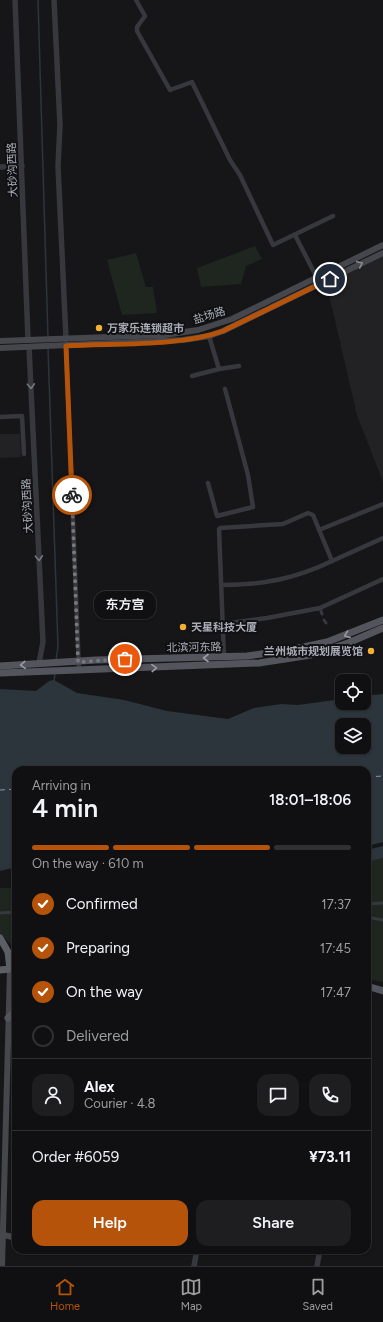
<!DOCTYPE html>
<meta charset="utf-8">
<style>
body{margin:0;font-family:Figtree,"Noto Sans SC",sans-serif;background:#1e1e20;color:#f1f3f6;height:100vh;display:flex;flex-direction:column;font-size:15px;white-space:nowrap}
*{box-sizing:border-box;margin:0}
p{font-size:13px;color:#9c9d9f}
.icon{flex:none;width:22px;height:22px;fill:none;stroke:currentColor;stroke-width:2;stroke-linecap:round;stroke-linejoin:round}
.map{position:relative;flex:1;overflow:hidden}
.side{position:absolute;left:12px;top:766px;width:359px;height:488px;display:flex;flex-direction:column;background:#101012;border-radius:12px;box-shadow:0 1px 3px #0004,0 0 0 1px #303032}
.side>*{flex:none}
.tools{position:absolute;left:335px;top:674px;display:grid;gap:8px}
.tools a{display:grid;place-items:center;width:36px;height:36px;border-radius:8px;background:#101012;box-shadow:0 1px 3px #0004,0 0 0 1px #303032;font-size:20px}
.pin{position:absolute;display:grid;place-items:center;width:34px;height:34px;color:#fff;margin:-17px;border:2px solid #fff;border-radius:50%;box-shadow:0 1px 4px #0007}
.courier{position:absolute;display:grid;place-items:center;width:40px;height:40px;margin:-20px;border:3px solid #b45309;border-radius:50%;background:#fff;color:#222;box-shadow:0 1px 5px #0007}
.bubble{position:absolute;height:28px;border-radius:12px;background:#101012;box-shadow:0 1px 3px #0004,0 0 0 1px #303032;font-size:13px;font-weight:600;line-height:28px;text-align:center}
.overview em{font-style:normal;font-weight:600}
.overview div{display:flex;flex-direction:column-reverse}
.overview{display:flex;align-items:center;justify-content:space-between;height:68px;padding:0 20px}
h1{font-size:26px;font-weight:600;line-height:30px}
.bar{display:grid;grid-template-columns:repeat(4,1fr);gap:6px 4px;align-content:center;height:48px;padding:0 20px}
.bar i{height:5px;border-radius:3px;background:#303032}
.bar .on{background:#b45309}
.bar p{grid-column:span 4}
.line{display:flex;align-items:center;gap:10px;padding:0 20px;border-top:1px solid #303032}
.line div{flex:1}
.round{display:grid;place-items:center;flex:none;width:42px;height:42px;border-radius:12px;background:#1e1e20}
ol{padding:0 20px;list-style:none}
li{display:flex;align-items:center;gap:12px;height:44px}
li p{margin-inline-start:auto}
li .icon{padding:4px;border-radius:50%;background:#b45309;color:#fff;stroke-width:4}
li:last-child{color:#9c9d9f}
li i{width:22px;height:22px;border:2px solid #303032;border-radius:50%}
.button{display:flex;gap:8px;margin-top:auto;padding:8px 20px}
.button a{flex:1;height:46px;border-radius:12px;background:#b45309;color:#fff;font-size:16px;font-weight:600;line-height:46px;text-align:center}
.button a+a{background:#1e1e20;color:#f1f3f6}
.menu{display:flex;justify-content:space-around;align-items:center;height:56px;border-top:1px solid #303032;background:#101012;font-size:11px;color:#9c9d9f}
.menu a{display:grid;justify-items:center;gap:2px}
.menu .on{color:#b45309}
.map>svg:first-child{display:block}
.built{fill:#222225}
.green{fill:#1e261f}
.water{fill:#2c353c;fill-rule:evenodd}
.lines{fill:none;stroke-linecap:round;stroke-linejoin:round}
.stream{stroke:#2c353c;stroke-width:1.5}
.ferry{stroke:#7f9bb3;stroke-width:1;stroke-dasharray:5 4;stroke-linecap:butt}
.pedestrian{stroke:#37383d;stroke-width:3}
.minor{stroke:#37383d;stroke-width:4.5}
.tertiary{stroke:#37383d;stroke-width:5.5}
.secondary{stroke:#45474d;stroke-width:6}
.primary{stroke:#53555c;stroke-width:7}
.trunk{stroke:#5b5e65;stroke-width:7}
.oneway{stroke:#858993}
.oneway2{stroke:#757881}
.oneway3{stroke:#979ba6}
.done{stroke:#757880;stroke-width:4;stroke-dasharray:0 7.2}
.route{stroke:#b45309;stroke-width:5}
.poi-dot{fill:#f2b134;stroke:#111113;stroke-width:1.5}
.labels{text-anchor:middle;stroke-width:4;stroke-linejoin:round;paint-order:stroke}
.street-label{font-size:11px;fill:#a8adb8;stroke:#111113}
.poi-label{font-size:11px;font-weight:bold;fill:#a8adb8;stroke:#111113;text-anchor:start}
</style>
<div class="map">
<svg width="383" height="1266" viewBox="0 0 383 1266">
<rect width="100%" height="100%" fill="#161618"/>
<g class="built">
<path d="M383,256v226l-26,-67 -31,-133z"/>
<path d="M0,434h20l1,23 -21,1z"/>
</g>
<g class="green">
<path d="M255,246l7,13 -16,7 -5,18 -40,3 -4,-19z"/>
<path d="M136,253l10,34h7l4,26 -35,2 -15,-55z"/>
<path d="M383,858v124l-16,-3v-118z"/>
<path d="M0,888h16v61l-16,-15z"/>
</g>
<g class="water">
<path d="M54,680l23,13 47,7 43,11 61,8 26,-11 27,-4 17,1 44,-6v4h22v-7l19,-2v148l-16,4v-76h-351v97l-16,4v-182l36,2 13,-10zM342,725h22v22h-22z"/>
<path d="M383,846v12l-16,4v-12z"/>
</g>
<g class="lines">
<g class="stream">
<path d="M38,0l10,338"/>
<path d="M48,348l10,299 -2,13"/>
<path d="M54,682l1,-9"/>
</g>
<g class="ferry">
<path d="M367,777l16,-1"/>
<path d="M0,790l16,-1"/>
</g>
<g class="pedestrian">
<path d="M320,608l2,6"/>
<path d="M324,620l2,3"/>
<path d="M367,904l16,-1"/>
<path d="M0,913l16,-1"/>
<path d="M367,917l16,3"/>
</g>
<g class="minor">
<path d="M136,0l9,16 -8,11v4l33,59 22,-8 38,78 10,15 33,70 60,-29"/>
<path d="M295,235l23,45"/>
<path d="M66,346l13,325"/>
<path d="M219,369l20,-3"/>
<path d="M192,376l27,-7 -10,-33"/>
<path d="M0,417l22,-1 2,38"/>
<path d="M208,483l9,33 36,-9 -5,-32 -23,-86"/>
<path d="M319,530l64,-26"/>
<path d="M332,561l51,-23"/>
<path d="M221,585c41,0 74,-6 111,-24l-19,-46 -5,-2 -25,11 -63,4 -1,1 5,129"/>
<path d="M222,624l45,-6 53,-10 63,-29"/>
</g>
<g class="tertiary">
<path d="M15,0l13,340"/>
<path d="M54,0l6,125 -2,41 8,173"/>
<path d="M0,167l22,-1"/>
<path d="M29,347l14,295 -4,21"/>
<path d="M194,1266l2,-11 -2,-5"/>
<path d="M317,1266l3,-16"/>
</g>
<g class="secondary">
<path d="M0,341l164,-6 34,-5 34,-11 151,-74"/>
<path d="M0,348l183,-8 26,-4 14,-5 160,-78"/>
<path d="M0,1234l16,4"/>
<path d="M2,1266l8,-297"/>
</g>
<g class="primary">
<path d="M0,666l96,-6 151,-4 42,-6 38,-8 56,-22"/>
<path d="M0,673l259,-10 52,-8 37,-12 35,-15"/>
<path d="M367,986l16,5"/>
<path d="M8,1018l8,-8v-3"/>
</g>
<path class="trunk" d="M0,938l8,14 2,17 -10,1"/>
</g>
<defs><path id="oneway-chevron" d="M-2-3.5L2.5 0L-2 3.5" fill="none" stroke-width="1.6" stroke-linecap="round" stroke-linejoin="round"/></defs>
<use class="oneway" href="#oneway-chevron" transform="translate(360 264) rotate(-25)"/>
<g class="oneway2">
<use href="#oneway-chevron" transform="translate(31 386) rotate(87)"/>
<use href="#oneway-chevron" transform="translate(39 558) rotate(87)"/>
</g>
<g class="oneway3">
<use href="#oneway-chevron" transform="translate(347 635) rotate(159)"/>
<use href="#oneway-chevron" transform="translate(206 658) rotate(180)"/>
<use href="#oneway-chevron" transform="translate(23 665) rotate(176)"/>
<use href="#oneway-chevron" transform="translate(154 668) rotate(-3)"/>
</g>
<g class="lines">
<path class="done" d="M72,495l6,167 47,-3"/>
<path class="route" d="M72,495l-6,-149c48,-3 113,1 157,-15l107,-52"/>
</g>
<g class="poi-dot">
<circle cx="99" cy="328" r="4"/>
<circle cx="183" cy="627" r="4"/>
<circle cx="371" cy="651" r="4"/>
</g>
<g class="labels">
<g class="street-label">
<text transform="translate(12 170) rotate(-92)" y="4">大砂沟西路</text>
<text transform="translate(209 315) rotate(-17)" y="4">盐场路</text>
<text transform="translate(27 506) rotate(-93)" y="4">大砂沟西路</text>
<text transform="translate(194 647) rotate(-1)" y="4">北滨河东路</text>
</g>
<g class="poi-label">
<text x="107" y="332">万家乐连锁超市</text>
<text x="191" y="631">天星科技大厦</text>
<text x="363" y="655" text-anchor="end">兰州城市规划展览馆</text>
</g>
</g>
</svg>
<div class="tools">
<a><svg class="icon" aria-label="locate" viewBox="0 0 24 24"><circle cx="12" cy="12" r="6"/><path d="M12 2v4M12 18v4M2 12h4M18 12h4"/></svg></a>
<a><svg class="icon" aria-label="layers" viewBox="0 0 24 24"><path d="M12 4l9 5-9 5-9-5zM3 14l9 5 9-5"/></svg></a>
</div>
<div class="pin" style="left:125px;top:659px;background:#ea580c"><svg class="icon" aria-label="bag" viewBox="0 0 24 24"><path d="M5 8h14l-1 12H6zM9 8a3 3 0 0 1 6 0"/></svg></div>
<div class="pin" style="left:330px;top:279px;background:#1f2937"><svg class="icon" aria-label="home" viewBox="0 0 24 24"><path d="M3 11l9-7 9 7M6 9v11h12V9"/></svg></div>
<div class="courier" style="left:72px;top:495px"><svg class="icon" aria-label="bike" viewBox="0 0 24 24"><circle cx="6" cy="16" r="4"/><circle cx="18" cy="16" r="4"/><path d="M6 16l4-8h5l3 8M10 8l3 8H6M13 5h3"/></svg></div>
<div class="bubble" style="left:94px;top:591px;width:62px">东方宫</div>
<section class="side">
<div class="overview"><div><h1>4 min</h1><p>Arriving in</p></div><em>18:01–18:06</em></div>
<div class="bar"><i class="on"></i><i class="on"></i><i class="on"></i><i></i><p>On the way · 610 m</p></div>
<ol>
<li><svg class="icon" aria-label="check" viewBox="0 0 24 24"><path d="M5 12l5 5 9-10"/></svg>Confirmed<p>17:37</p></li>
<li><svg class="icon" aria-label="check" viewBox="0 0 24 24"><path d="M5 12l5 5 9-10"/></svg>Preparing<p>17:45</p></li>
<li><svg class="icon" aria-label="check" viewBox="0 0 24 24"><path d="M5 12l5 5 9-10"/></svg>On the way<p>17:47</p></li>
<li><i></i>Delivered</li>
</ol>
<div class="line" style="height:72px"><a class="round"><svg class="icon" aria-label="person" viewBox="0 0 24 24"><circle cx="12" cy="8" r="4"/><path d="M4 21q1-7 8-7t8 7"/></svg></a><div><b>Alex</b><p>Courier · 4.8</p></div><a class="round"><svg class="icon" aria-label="chat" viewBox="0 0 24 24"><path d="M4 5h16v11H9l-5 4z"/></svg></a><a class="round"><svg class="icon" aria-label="phone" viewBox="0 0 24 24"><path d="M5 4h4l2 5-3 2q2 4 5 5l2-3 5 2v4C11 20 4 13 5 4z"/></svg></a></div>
<div class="line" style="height:52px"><div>Order #6059</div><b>¥73.11</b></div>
<div class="button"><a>Help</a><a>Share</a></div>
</section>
</div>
<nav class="menu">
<a class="on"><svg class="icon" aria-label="home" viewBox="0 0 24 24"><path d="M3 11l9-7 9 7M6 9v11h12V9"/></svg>Home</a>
<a><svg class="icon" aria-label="map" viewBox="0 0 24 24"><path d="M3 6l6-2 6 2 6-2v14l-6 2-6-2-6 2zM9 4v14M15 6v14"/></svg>Map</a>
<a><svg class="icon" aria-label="saved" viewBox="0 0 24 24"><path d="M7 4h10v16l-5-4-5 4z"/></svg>Saved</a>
</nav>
